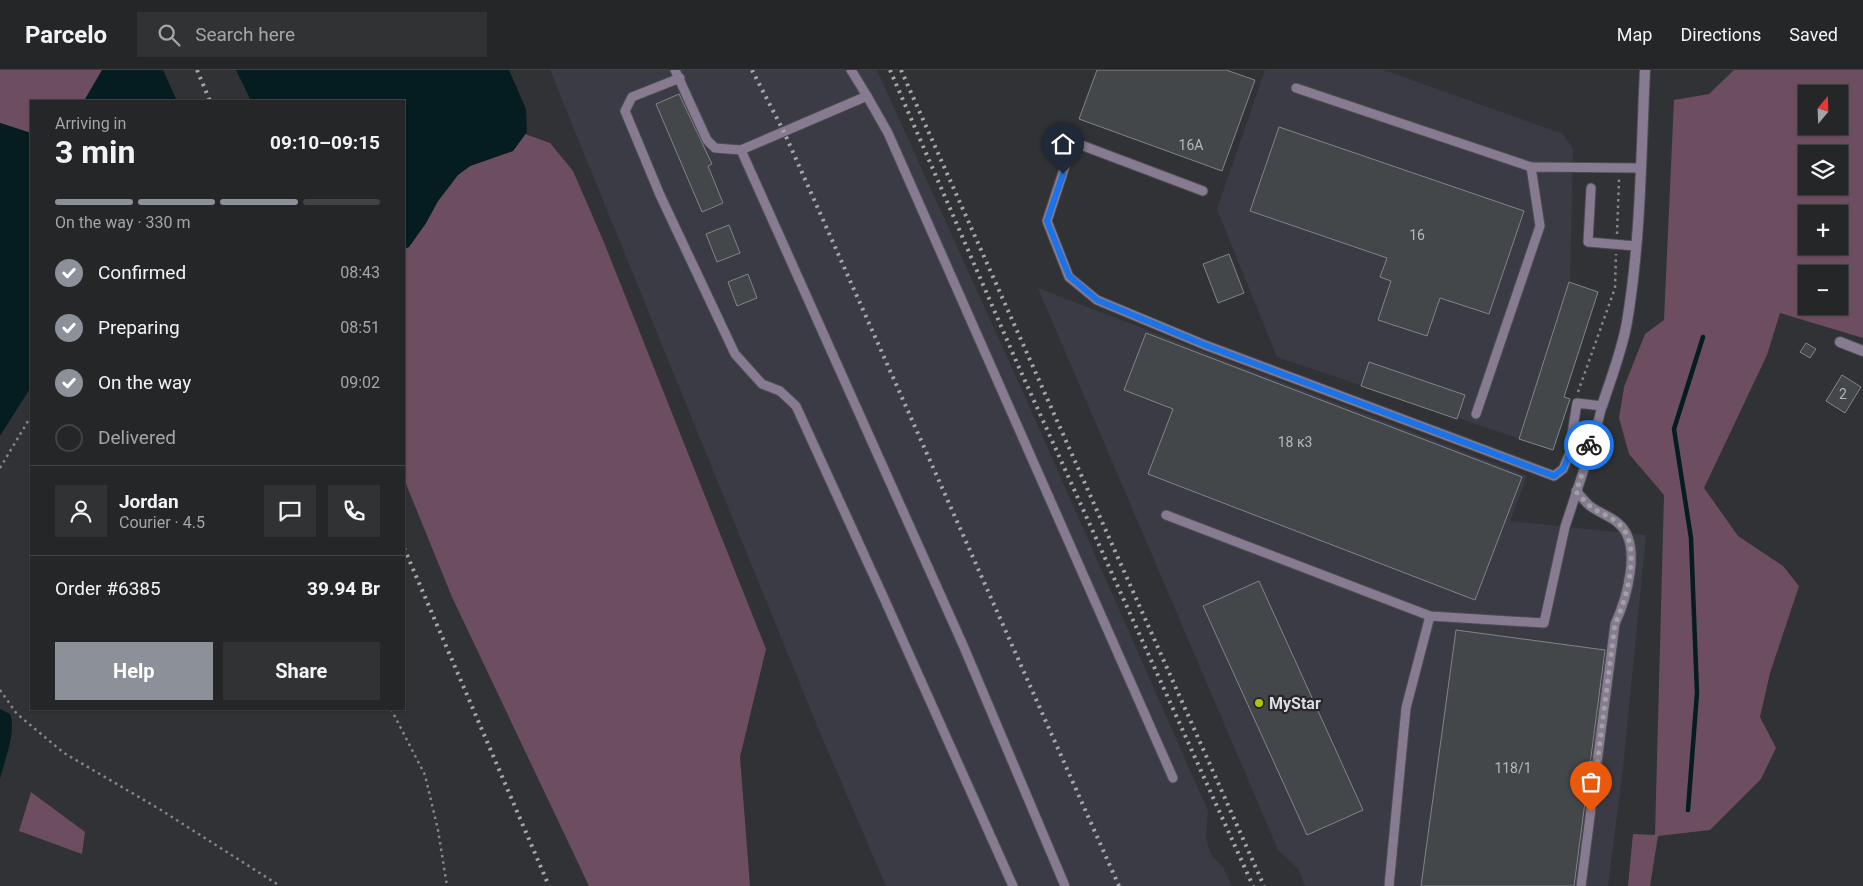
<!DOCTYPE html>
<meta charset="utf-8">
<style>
body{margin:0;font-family:Roboto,sans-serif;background:#313234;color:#f1f3f6;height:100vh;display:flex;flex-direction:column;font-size:19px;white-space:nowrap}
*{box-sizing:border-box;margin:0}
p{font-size:16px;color:#a3a5a8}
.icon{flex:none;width:28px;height:28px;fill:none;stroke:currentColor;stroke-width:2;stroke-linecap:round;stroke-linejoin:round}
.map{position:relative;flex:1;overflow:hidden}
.details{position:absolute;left:30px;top:30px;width:375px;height:610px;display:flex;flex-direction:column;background:#252628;border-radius:0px;box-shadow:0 1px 4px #0004,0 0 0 1px #424345}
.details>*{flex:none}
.needle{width:32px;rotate:19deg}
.tools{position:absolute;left:1798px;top:15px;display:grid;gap:10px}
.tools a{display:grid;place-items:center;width:50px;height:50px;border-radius:0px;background:#252628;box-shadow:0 1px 4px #0004,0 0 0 1px #424345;font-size:25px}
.pin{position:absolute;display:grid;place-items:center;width:42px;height:42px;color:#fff;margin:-51px -21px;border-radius:50% 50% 50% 0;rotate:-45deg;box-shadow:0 0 5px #0007}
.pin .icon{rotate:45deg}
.courier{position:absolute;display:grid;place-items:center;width:50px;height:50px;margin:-25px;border:4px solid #1a73e8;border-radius:50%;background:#fff;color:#222;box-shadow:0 1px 6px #0007}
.head em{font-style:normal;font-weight:700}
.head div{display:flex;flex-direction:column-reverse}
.head{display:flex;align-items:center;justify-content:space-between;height:85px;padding:0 25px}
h1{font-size:32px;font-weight:700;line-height:38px}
.bar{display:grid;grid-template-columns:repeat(4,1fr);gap:8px 5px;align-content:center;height:60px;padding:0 25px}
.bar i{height:6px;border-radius:4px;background:#424345}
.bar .current{background:#8c9099}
.bar p{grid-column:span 4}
.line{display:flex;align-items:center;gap:12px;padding:0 25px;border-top:1px solid #424345}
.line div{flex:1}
.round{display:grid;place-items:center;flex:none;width:52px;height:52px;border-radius:0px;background:#313234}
ol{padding:0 25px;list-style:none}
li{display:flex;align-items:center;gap:15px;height:55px}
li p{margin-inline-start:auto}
li .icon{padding:5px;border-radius:50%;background:#8c9099;color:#fff;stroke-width:4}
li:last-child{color:#a3a5a8}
li i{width:28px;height:28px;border:2px solid #424345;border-radius:50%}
.action{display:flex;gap:10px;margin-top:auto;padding:10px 25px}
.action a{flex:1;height:58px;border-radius:0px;background:#8c9099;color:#fff;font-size:20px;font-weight:700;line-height:58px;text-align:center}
.action a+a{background:#313234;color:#f1f3f6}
header{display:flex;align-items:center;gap:30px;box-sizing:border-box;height:70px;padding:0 25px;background:#252628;border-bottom:1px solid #424345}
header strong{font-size:24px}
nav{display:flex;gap:28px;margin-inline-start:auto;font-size:18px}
.search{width:350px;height:45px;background:#313234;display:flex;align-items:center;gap:12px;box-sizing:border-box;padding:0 18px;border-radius:0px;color:#a3a5a8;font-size:19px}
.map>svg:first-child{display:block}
.built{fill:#3a3b45}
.green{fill:#6d4e60;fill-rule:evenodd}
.water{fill:#051d21}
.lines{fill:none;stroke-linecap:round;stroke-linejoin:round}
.stream{stroke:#051d21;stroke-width:4.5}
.building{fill:#43474a;stroke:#818588}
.lane-casing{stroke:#4d4d51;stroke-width:11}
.street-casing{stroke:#4d4d51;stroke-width:12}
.path{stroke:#87878b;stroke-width:2.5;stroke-dasharray:2.5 4;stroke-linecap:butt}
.lane{stroke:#877b91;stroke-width:9}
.street{stroke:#877b91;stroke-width:10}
.rail{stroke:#a6a6aa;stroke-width:4;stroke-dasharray:2.5 5;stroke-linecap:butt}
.done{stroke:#a1a1a4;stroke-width:5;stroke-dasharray:0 9}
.route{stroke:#1a73e8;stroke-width:6}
.poi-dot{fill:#b0c503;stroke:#27282c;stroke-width:2}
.labels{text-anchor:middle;stroke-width:4.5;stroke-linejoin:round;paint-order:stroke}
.number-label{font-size:14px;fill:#b6b8ba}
.poi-label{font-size:16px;font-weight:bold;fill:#dddde0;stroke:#27282c;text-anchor:start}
</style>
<header>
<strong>Parcelo</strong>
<div class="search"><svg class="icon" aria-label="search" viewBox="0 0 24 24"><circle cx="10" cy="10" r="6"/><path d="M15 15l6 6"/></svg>Search here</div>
<nav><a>Map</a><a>Directions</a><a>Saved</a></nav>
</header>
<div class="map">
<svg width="1863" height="816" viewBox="0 0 1863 816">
<rect width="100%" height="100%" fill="#313236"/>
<g class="built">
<path d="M550,0h327l150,331 181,410 -2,28 5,15 12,13 9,19h-346l-68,-158z"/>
<path d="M1265,0h119l179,64 10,15 -3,133 28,10 -34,105 6,2 -17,51 -276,-93 -60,-148z"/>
<path d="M1038,218l489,188 -17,45 136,14 -23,234 -15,117h-303l-7,-17 -20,-19z"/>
</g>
<g class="green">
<path d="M0,0h102l-18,31h-53v32l-31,-10z"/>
<path d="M1734,0h129v268l-83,-25 -13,42 -63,133 34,48 45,30 16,20 -29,87 -10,44 16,31 -15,31 -51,51 -52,6 -8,50h-22l5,-52 22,1 9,-340 -35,-41 -10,-36 5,-31 21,-53 19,-14 10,-220 35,-6zM1806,24h33v32h-33zM1806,84h33v32h-33zM1806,144h33v32h-33zM1806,204h33v32h-33z"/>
<path d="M525,64l25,9 23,28 30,69 163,409 -26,108 10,129h-161l-137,-289 -48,-118v-230l5,-2 17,-24 12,-22 20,-26 12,-9 43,-15z"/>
<path d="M31,722l54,40 -3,22 -63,-23z"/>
</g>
<g class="water">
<path d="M102,0h61l14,31h-93z"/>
<path d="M236,0h273l17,39 1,23 -14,19 -43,15 -12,9 -20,26 -12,22 -17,24 -5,2v-148h-153z"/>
<path d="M0,53l31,10v254l-31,49z"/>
<path d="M0,639l10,5c7,16 -6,48 -10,65z"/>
</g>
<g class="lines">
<path class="stream" d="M1688,740l9,-117 -6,-155 -17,-109 29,-92"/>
</g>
<g class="building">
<path d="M1097,0h129l29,10 -33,91 -143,-52z"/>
<path d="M679,24l33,70 -4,2 15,37 -21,9 -46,-108z"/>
<path d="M1279,57l245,84 -35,103 -49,-16 -13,38 -49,-16 13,-39 -11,-4 7,-19 -137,-47z"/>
<path d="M729,155l11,28 -23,9 -11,-28z"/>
<path d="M1229,184l15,39 -26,10 -15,-39z"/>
<path d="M748,204l9,24 -20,8 -9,-24z"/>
<path d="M1569,212l29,10 -34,105 6,2 -17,51 -34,-11z"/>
<path d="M1146,263l376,144 -47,123 -327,-126 25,-65 -49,-19z"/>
<path d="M1806,273l10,6 -6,9 -10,-6z"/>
<path d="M1369,292l96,33 -8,24 -96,-33z"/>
<path d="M1842,305l19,12 -16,26 -19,-12z"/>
<path d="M1259,511l104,229 -56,25 -104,-229z"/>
<path d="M1456,560l149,20 -31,236h-153z"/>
</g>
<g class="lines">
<defs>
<g id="lane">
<path d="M675,0l32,70 8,8 26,2 222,495 102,241"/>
<path d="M851,0l16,26"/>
<path d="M680,8l-48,19 -7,14 35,84 75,159 27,30 18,7 16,15 87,190 130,290"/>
<path d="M1296,18l235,79"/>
<path d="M741,80l126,-54 21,37 285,645"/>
<path d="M1591,118l-3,54 48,4"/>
<path d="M1203,121l-130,-49 -26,79 22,56 28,23 108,45 349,131 9,-7 6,-14 12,-10h11"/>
<path d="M1476,344l64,-188 -9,-59 109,1"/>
<path d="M1576,421c5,5 9,11 14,15 9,7 21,10 29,18 24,21 7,76 -4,100l-34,262"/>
<path d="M1166,445l264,101 114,7 21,-96 27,-82 10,-39 -25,-3 -5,31 9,11"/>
<path d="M1389,816l17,-178 24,-92"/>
</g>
<g id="street">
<path d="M1840,272l23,9"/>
<path d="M1602,336c9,-28 20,-55 25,-84 14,-83 14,-169 18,-252"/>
</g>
</defs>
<use href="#lane" class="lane-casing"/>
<use href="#street" class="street-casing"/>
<g class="path">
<path d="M1617,164l2,-55"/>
<path d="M1578,322l37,-104 1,-34"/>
<path d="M0,398l31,-52"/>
<path d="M0,620l17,24 47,39 97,57 119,76"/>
<path d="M391,639l34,66 13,55 9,56"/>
</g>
<use href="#lane" class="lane"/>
<use href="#street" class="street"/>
<g class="rail">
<path d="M197,0l13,31"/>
<path d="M752,0l32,62 335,754"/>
<path d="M890,0l127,293 236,523"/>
<path d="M901,0l363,816"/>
<path d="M404,478l145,338"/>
</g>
</g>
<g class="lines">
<path class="done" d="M1589,375h3l-16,47c5,4 9,10 14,14 9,7 21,10 29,18 24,22 7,76 -4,100l-24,188"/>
<path class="route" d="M1063,104l-16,47 22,55 28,24 108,45 349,131 9,-7 6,-14 12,-10h8"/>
</g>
<circle class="poi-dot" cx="1259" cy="633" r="5"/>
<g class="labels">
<g class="number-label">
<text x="1191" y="80">16А</text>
<text x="1417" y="170">16</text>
<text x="1843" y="329">2</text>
<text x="1295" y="377">18 к3</text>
<text x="1513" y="703">118/1</text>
</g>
<g class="poi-label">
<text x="1269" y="639">MyStar</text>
</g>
</g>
</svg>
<div class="tools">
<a><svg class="needle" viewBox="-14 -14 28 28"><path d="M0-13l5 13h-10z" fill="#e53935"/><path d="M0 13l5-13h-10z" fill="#a3a5a8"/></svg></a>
<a><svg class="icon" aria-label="layers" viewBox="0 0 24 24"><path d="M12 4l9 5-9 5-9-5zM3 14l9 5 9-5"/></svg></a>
<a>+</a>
<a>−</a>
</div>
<div class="pin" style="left:1591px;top:742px;background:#ea580c"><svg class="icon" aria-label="bag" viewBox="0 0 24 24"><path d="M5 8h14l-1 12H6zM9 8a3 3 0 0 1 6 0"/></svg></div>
<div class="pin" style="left:1063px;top:104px;background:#1f2937"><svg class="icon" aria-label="home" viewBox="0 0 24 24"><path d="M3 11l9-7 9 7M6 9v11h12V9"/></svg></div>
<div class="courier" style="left:1589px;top:375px"><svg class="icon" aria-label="bike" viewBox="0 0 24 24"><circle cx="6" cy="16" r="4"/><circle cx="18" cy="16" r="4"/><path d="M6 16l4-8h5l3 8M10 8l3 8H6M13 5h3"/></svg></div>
<section class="details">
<div class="head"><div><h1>3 min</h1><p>Arriving in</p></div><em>09:10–09:15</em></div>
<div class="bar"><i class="current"></i><i class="current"></i><i class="current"></i><i></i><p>On the way · 330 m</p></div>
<ol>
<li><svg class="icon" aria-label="check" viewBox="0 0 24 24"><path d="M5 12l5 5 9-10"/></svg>Confirmed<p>08:43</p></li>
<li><svg class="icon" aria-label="check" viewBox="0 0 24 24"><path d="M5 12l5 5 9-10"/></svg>Preparing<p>08:51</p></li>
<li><svg class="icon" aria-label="check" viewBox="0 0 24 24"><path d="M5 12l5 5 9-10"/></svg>On the way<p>09:02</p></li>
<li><i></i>Delivered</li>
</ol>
<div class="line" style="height:90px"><a class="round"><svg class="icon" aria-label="person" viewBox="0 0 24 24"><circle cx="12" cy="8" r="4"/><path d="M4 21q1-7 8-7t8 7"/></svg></a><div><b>Jordan</b><p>Courier · 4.5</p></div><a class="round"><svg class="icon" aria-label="chat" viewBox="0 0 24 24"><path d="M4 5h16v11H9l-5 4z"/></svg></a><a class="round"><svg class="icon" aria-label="phone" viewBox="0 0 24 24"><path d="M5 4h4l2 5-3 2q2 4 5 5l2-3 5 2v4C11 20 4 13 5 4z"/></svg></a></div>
<div class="line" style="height:65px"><div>Order #6385</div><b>39.94 Br</b></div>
<div class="action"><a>Help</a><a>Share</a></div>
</section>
</div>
